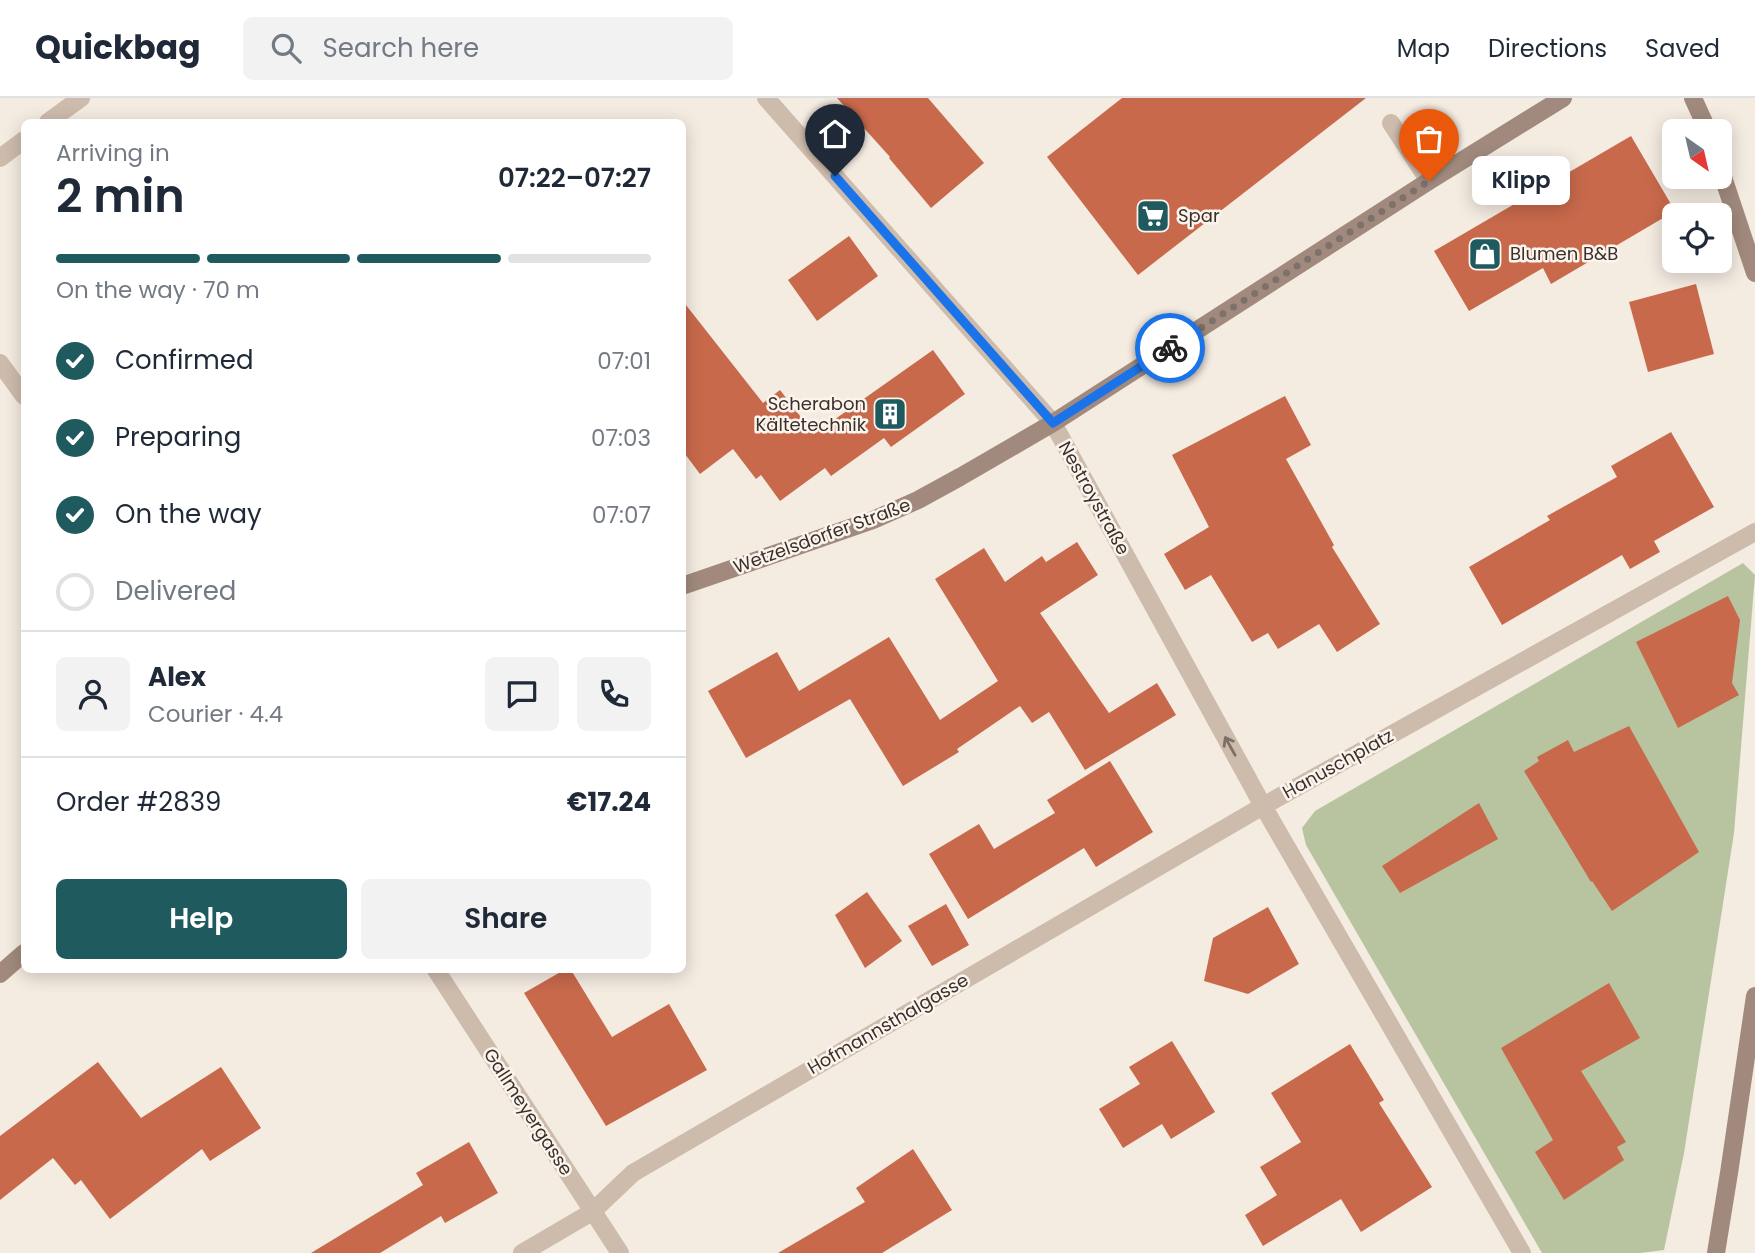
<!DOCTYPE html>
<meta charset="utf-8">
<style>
body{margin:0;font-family:Poppins,sans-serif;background:#f2f2f3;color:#1f2937;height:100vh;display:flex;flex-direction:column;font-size:26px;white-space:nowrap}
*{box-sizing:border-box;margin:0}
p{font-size:23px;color:#747a83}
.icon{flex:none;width:38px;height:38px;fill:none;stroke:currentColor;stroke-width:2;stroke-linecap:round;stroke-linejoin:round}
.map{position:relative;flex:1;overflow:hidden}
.drawer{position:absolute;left:21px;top:21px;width:665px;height:854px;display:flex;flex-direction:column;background:#fff;border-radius:10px;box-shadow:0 4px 18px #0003}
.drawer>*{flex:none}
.needle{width:46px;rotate:146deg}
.fabs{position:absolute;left:1662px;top:21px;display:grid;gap:14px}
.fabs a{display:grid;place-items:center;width:70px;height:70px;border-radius:10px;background:#fff;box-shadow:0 4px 18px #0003;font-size:35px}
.pin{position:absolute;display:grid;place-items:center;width:60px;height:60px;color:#fff;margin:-72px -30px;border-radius:50% 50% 50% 0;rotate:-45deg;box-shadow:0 0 7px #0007}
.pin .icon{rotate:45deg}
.courier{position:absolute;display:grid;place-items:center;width:70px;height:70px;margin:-35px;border:5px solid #1a73e8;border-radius:50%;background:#fff;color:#222;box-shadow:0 2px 9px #0007}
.bubble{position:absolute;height:49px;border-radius:10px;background:#fff;box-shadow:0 4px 18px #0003;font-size:23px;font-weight:600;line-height:49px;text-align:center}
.headline em{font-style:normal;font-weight:600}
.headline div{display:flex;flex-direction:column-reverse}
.headline{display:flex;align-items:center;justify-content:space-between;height:119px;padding:0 35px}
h1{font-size:46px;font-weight:600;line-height:52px}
.bar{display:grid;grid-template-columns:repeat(4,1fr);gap:10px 7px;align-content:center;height:84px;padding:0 35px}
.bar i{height:9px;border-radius:5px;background:#e0e1e3}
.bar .active{background:#1f5a5e}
.bar p{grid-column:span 4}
.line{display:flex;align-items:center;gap:18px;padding:0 35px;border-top:2px solid #e0e1e3}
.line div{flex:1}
.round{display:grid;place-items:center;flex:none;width:74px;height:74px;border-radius:10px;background:#f2f2f3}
ol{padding:0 35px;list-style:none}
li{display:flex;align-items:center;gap:21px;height:77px}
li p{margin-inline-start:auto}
li .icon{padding:7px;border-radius:50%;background:#1f5a5e;color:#fff;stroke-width:4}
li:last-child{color:#747a83}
li i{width:38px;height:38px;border:4px solid #e0e1e3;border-radius:50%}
.primary-button{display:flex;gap:14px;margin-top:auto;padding:14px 35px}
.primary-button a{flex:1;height:80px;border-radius:10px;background:#1f5a5e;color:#fff;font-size:28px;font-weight:600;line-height:80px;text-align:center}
.primary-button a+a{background:#f2f2f3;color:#1f2937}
header{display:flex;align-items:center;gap:42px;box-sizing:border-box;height:98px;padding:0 35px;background:#fff;border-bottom:2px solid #e0e1e3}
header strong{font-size:33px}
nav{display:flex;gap:38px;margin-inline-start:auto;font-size:24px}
.search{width:490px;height:63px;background:#f2f2f3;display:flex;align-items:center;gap:18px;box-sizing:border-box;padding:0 24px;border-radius:10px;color:#747a83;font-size:26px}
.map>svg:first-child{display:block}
.green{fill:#b8c4a0}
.building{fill:#c8694b}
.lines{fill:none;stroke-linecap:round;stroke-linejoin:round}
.lane{stroke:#cdbbac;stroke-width:18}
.street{stroke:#cdbbac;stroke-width:18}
.secondary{stroke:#a18a7d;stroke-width:18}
.oneway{stroke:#7d6f65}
.done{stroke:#7c716b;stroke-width:7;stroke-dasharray:0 12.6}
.route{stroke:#1a73e8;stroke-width:9}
.labels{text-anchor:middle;stroke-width:5;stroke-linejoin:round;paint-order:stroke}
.poi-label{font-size:18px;fill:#3b302b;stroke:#fbf5ee;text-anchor:start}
.street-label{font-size:18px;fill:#3b302b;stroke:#fbf5ee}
</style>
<header>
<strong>Quickbag</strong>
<div class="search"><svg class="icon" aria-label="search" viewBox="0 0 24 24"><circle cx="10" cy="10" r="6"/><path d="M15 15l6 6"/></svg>Search here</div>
<nav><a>Map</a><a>Directions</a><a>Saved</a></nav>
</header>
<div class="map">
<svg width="1755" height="1155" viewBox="0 0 1755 1155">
<rect width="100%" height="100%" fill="#f4ebe1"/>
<path class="green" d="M1743,465l12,12 -21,258 -50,320 -20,97 -24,3h-98l-236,-408 -4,-17 13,-17z"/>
<g class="building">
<path d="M837,0h91l56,65 -53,45 -42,-50 1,-1z"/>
<path d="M1122,0h244l-228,177 -91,-118z"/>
<path d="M1631,38l44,75 -124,73 -8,-16 -74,43 -35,-60z"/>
<path d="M849,138l29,40 -61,45 -29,-41z"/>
<path d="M1696,186l18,70 -66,18 -19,-70z"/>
<path d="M682,202l81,103 17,-13 34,44 119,-84 32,44 -74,53 -7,-9 -53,38 -6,-8 -45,33 -19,-26 -5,4 -23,-30 -33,25 -18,-24z"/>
<path d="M1285,298l26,49 -25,14 48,86 -2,2 48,77 -43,28 -18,-28 -41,25 -10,-16 -16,9 -41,-67 -26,15 -21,-36 45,-27 -37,-72z"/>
<path d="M1671,334l43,75 -60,34 6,11 -30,17 -8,-14 -120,70 -33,-58 81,-47 -3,-4 70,-39 -6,-11z"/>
<path d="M1077,444l21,33 -58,38 69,100 48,-30 19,32 -91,55 -36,-58 -17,11 -12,-17 -63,43 2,3 -56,34 -53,-87 -104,59 -38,-67 69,-39 22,39 90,-54 51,83 58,-39 -63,-102 49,-31 21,34 37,-26 4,6z"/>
<path d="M1728,498l12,24 -8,63 7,12 -61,33 -42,-86z"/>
<path d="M1629,628l70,126 -87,59 -20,-30 -1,1 -67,-111 15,-10 -2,-4 31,-17 6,12z"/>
<path d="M1110,663l43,71 -57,35 -12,-19 -116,71 -39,-65 50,-30 15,25 61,-36 -8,-13z"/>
<path d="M1479,705l19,36 -98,54 -18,-27z"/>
<path d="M867,794l35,49 -37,27 -30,-53z"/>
<path d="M946,806l23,41 -37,21 -24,-40z"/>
<path d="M1268,809l31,57 -51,30 -44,-13 9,-43z"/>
<path d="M564,872h7l41,67 57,-33 38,66 -101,56 -82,-133z"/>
<path d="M1609,885l31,55 -59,33 45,71 -9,5 7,13 -60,40 -29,-48 18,-12 -52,-92z"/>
<path d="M1172,943l43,71 -44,27 -9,-15 -39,24 -24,-39 41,-25 -11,-17z"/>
<path d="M1350,946l34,56 -5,3 53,84 -71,45 -20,-33 -78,47 -18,-31 32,-20 -17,-28 41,-25 -30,-49z"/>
<path d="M98,964l43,56 80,-51 40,61 -51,33 -8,-12 -92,70 -29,-39 -6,5 -22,-27 -53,42v-64z"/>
<path d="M469,1044l29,51 -53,30 -4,-7 -61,37h-69l112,-68 -7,-12z"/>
<path d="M913,1051l39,61 -70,43h-104l87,-51 -9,-14z"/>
</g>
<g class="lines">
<path class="lane" d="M1391,25l38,58"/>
<g class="street">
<path d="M48,24l33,-24"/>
<path d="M0,60l24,-18"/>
<path d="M0,265l24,33"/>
<path d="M436,872l184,283"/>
<path d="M522,1155l70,-41 41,-39 630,-367 -210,-383 -287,-325"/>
<path d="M1522,1155l-259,-447 492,-274"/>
</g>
<g class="secondary">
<path d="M1693,0l15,33"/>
<path d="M1720,70l35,105"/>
<path d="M682,488l191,-66 45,-20 42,-23 93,-54 376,-242 134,-83"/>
<path d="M0,876l24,-21"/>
<path d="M1716,1155l13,-80 26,-177"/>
</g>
</g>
<defs><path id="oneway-shaft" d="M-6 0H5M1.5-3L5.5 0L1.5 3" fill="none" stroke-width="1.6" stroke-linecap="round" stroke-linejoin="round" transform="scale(1.75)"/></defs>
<use class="oneway" href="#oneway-shaft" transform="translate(1230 648) rotate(-119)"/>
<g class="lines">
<path class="done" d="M1170,250l259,-167"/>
<path class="route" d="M835,78l218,247 117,-75"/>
</g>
<defs>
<symbol id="supermarket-square" viewBox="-11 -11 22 22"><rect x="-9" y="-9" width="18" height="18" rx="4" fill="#1f5a5e" stroke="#fbf5ee"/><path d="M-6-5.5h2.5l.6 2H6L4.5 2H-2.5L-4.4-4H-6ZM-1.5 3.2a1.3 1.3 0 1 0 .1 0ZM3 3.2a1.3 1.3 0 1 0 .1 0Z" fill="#fff"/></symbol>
<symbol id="shop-square" viewBox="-11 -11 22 22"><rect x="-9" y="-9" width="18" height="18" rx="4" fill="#1f5a5e" stroke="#fbf5ee"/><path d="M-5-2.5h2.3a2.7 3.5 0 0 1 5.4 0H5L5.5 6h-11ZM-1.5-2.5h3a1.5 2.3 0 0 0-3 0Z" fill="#fff"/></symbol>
<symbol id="building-square" viewBox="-11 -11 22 22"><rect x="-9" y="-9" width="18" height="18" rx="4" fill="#1f5a5e" stroke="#fbf5ee"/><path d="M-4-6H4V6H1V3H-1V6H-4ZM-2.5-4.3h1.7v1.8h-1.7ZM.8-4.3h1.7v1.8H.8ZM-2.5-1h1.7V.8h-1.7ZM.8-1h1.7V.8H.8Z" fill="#fff"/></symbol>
</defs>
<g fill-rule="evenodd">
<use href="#supermarket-square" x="1134" y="99" width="38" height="38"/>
<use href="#shop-square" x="1466" y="137" width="38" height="38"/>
<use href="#building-square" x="871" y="297" width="38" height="38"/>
</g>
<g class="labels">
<g class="poi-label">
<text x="1178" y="124">Spar</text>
<text x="1510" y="162">Blumen B&amp;B</text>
<text x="866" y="312" text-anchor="end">Scherabon<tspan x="866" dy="21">Kältetechnik</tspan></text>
</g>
<g class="street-label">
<text transform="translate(1094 400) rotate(61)" y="6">Nestroystraße</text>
<text transform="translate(822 438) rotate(-20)" y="6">Wetzelsdorfer Straße</text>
<text transform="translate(1338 666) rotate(-29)" y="6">Hanuschplatz</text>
<text transform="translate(888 926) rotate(-30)" y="6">Hofmannsthalgasse</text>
<text transform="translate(528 1014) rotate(57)" y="6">Gallmeyergasse</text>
</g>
</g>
</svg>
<div class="fabs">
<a><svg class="needle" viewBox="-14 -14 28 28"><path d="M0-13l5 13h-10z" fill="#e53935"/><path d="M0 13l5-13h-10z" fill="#747a83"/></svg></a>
<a><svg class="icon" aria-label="locate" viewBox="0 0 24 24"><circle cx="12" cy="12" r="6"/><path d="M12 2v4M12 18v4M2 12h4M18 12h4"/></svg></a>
</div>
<div class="pin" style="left:1429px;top:83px;background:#ea580c"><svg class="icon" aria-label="bag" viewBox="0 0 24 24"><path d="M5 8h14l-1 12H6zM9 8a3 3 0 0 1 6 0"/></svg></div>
<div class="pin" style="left:835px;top:78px;background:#1f2937"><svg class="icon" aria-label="home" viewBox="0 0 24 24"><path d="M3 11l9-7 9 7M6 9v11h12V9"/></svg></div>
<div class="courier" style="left:1170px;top:250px"><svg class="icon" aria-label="bike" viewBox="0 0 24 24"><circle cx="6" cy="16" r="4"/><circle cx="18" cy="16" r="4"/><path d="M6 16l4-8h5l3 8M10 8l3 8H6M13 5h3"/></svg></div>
<div class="bubble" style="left:1472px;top:58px;width:98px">Klipp</div>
<section class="drawer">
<div class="headline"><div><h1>2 min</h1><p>Arriving in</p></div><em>07:22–07:27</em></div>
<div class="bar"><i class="active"></i><i class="active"></i><i class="active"></i><i></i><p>On the way · 70 m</p></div>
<ol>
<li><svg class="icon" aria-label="check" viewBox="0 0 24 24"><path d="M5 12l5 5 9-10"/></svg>Confirmed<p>07:01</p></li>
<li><svg class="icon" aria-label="check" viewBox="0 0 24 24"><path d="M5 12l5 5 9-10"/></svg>Preparing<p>07:03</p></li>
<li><svg class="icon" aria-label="check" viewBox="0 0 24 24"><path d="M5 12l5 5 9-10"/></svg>On the way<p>07:07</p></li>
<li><i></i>Delivered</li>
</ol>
<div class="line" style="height:126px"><a class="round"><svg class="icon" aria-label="person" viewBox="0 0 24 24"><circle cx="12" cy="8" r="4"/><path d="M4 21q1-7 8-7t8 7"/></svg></a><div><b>Alex</b><p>Courier · 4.4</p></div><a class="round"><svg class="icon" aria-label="chat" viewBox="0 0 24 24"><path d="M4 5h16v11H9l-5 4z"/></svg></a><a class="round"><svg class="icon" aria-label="phone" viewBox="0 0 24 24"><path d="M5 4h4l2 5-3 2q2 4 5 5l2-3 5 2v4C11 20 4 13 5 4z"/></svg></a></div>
<div class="line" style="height:91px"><div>Order #2839</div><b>€17.24</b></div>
<div class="primary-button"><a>Help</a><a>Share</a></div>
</section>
</div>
